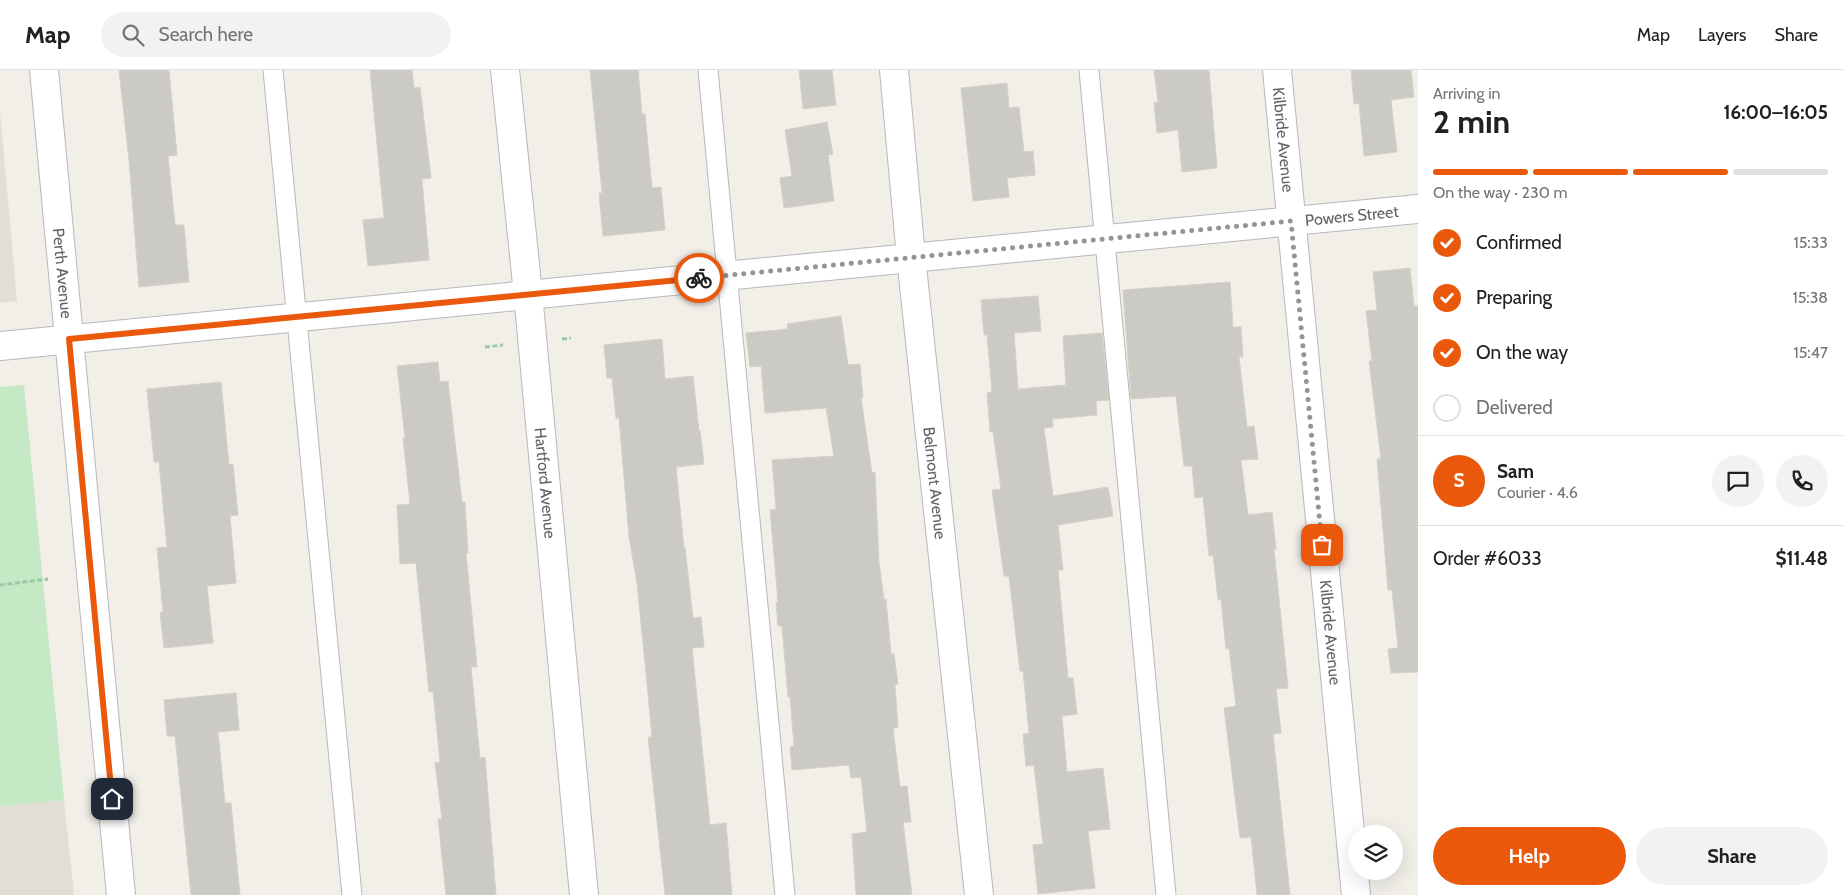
<!DOCTYPE html>
<meta charset="utf-8">
<style>
body{margin:0;font-family:Cabin,sans-serif;background:#f2f2f2;color:#202124;height:100vh;display:flex;flex-direction:column;font-size:19px;white-space:nowrap}
*{box-sizing:border-box;margin:0}
p{font-size:16px;color:#757577}
.icon{flex:none;width:28px;height:28px;fill:none;stroke:currentColor;stroke-width:2;stroke-linecap:round;stroke-linejoin:round}
.map{position:relative;flex:1;overflow:hidden}
.details{display:flex;flex-direction:column;background:#fff;width:425px}
.details>*{flex:none}
.buttons{position:absolute;left:1348px;top:755px;display:grid;gap:10px}
.buttons a{display:grid;place-items:center;width:55px;height:55px;border-radius:50%;background:#fff;box-shadow:0 5px 20px #0002;font-size:25px}
.pin{position:absolute;display:grid;place-items:center;width:42px;height:42px;color:#fff;margin:-21px;border-radius:10px;box-shadow:0 2px 8px #0006}
.courier{position:absolute;display:grid;place-items:center;width:50px;height:50px;margin:-25px;border:4px solid #ea580c;border-radius:50%;background:#fff;color:#222;box-shadow:0 1px 6px #0007}
.head em{font-style:normal;font-weight:700}
.head div{display:flex;flex-direction:column-reverse}
.head{display:flex;align-items:center;justify-content:space-between;height:85px;padding:0 15px}
h1{font-size:32px;font-weight:700;line-height:38px}
.bar{display:grid;grid-template-columns:repeat(4,1fr);gap:8px 5px;align-content:center;height:60px;padding:0 15px}
.bar i{height:6px;border-radius:4px;background:#e0e0e0}
.bar .selected{background:#ea580c}
.bar p{grid-column:span 4}
.line{display:flex;align-items:center;gap:12px;padding:0 15px;border-top:1px solid #e0e0e0}
.line div{flex:1}
.round{display:grid;place-items:center;flex:none;width:52px;height:52px;border-radius:26px;background:#f2f2f2}
ol{padding:0 15px;list-style:none}
li{display:flex;align-items:center;gap:15px;height:55px}
li p{margin-inline-start:auto}
li .icon{padding:5px;border-radius:50%;background:#ea580c;color:#fff;stroke-width:4}
li:last-child{color:#757577}
li i{width:28px;height:28px;border:2px solid #e0e0e0;border-radius:50%}
.action{display:flex;gap:10px;margin-top:auto;padding:10px 15px}
.action a{flex:1;height:58px;border-radius:30px;background:#ea580c;color:#fff;font-size:20px;font-weight:700;line-height:58px;text-align:center}
.action a+a{background:#f2f2f2;color:#202124}
header{display:flex;align-items:center;gap:30px;box-sizing:border-box;height:70px;padding:0 25px;background:#fff;border-bottom:1px solid #e0e0e0}
header strong{font-size:24px}
nav{display:flex;gap:28px;margin-inline-start:auto;font-size:18px}
.search{width:350px;height:45px;background:#f2f2f2;display:flex;align-items:center;gap:12px;box-sizing:border-box;padding:0 18px;border-radius:28px;color:#757577;font-size:19px}
main{display:flex;flex:1;min-height:0}
.map>svg:first-child{display:block}
.education{fill:#e1ded6}
.green{fill:#c5e8c5}
.building{fill:#cccac5;stroke:#d6d1c6}
.lines{fill:none;stroke-linecap:round;stroke-linejoin:round}
.lane-casing{stroke:#b5b8bc;stroke-width:21}
.street-casing{stroke:#b5b8bc;stroke-width:30}
.path{stroke:#9cc7a9;stroke-width:3;stroke-dasharray:5 2.5;stroke-linecap:butt}
.lane{stroke:#fff;stroke-width:19}
.street{stroke:#fff;stroke-width:28}
.done{stroke:#929495;stroke-width:5;stroke-dasharray:0 9}
.route{stroke:#ea580c;stroke-width:6}
.labels{text-anchor:middle;stroke-width:4.5;stroke-linejoin:round;paint-order:stroke}
.street-label{font-size:16px;fill:#5f6368;stroke:#fff}
</style>
<header>
<strong>Map</strong>
<div class="search"><svg class="icon" aria-label="search" viewBox="0 0 24 24"><circle cx="10" cy="10" r="6"/><path d="M15 15l6 6"/></svg>Search here</div>
<nav><a>Map</a><a>Layers</a><a>Share</a></nav>
</header>
<main>
<div class="map">
<svg width="1418" height="825" viewBox="0 0 1418 825">
<rect width="100%" height="100%" fill="#f1efe8"/>
<g class="education">
<path d="M0,41l17,190 -17,2z"/>
<path d="M64,730l10,95h-74v-89z"/>
</g>
<path class="green" d="M24,315l40,415 -64,6v-419z"/>
<g class="building">
<path d="M119,0h50l8,85 -9,1 7,69h9l5,57 -50,5 -10,-127z"/>
<path d="M370,0h42l2,18 6,-1 11,91 -9,1 7,81 -61,6 -5,-46 21,-2z"/>
<path d="M590,0h48l4,44h3l7,74 9,-1 4,43 -62,6 -4,-43h3z"/>
<path d="M799,0h33l4,35 -33,4z"/>
<path d="M1154,0h55l8,98 -35,4 -4,-42 -21,3 -3,-30 4,-1z"/>
<path d="M1351,0h60l3,27 -23,3 6,52 -33,4 -5,-53 -5,1z"/>
<path d="M1007,13l2,25 10,-1 5,45 9,-1 2,24 -28,3 2,19 -36,4 -12,-113z"/>
<path d="M827,52l6,32 -5,1 6,46 -50,7 -4,-30 12,-2 -7,-46z"/>
<path d="M1410,198l4,38h4v366l-27,1 -3,-24 10,-1 -6,-58h-4l-11,-131h4l-12,-98h3l-6,-50 11,-1 -4,-38z"/>
<path d="M1230,212l3,45h8l2,30h-4l8,70 7,-1 4,33 -17,1 7,55 24,-3 4,37h-2l14,139 -12,1 5,44 -8,1 17,161h-33l-6,-58 -11,1 -16,-130 12,-2 -7,-58 -3,1 -5,-50 -3,1 -5,-45 -4,1 -6,-59 -8,1 -3,-32h-8l-8,-70 -45,3 -8,-109z"/>
<path d="M1038,226l3,35 -27,2 4,56 48,-4 -3,-49 39,-3 7,67 -13,1 1,14 -45,4 1,8 -9,1 9,68 55,-9 5,29 -55,9 5,45h-5l10,108h5l4,36 -15,2 5,56 36,-4 7,61 -22,2 7,57 -57,6 -5,-49 10,-1 -9,-79 -8,1 -3,-32 6,-1 -6,-62h-3l-11,-95h-5l-12,-86 9,-1 -8,-57h-3l-3,-39 5,-1 -5,-57h-3l-3,-35z"/>
<path d="M841,246l7,49 12,-1 3,34h-2l11,75 3,-1 4,90 5,38 2,-1 5,55h3l4,30 -3,1 3,43h-5l7,59 7,-1 4,36h-8l9,73h-56l-4,-61 15,-2 -6,-55 -10,1 -2,-13 -57,5 -2,-23 4,-1 -4,-50 -2,1 -6,-71h-4l-2,-24h2l-8,-92 6,-1 -4,-49 62,-4 -8,-48 -61,5 -4,-47 -11,1 -4,-34 42,-4 -1,-5z"/>
<path d="M662,269l3,40 28,-3 6,55 1,-1 4,34 -28,3 8,81h1l8,70 8,-1 3,30 -12,1 18,177 16,-2 6,72h-67l-17,-158h4l-6,-64 -9,-90 -8,-46 -10,-119h-3l-4,-40h-5l-3,-33z"/>
<path d="M438,292l2,20 8,-1 14,121h3l3,51h-2l11,114h-6l9,91 5,-1 11,138h-50l-8,-76h4l-7,-56 5,-1 -7,-71 -4,1 -13,-129 -16,1 -3,-59 13,-1 -7,-66h2l-8,-72z"/>
<path d="M221,312l8,83 4,-1 5,51 -8,1 6,67 -29,3 6,57 -49,5 -4,-36h3l-6,-64 10,-1 -8,-85h-5l-7,-73z"/>
<path d="M236,623l3,37 -21,2 7,71h6l9,92h-49l-16,-159h-8l-3,-36z"/>
</g>
<g class="lines">
<defs>
<g id="lane">
<path d="M273,0l79,825"/>
<path d="M708,0l77,825"/>
<path d="M1089,0l77,825"/>
</g>
<g id="street">
<path id="s1" d="M44,0l77,825"/>
<path id="s2" d="M505,0l23,224 56,601"/>
<path id="s3" d="M894,0l17,187 68,638"/>
<path id="s4" d="M1277,0l79,825"/>
<path id="s5" d="M0,276l1418,-137"/>
</g>
</defs>
<use href="#lane" class="lane-casing"/>
<use href="#street" class="street-casing"/>
<g class="path">
<path d="M562,269l9,-1"/>
<path d="M485,277l18,-2"/>
<path d="M0,515l48,-6"/>
</g>
<use href="#lane" class="lane"/>
<use href="#street" class="street"/>
</g>
<g class="lines">
<path class="done" d="M699,208l592,-57 31,324"/>
<path class="route" d="M112,729l-43,-460 630,-61"/>
</g>
<g class="labels">
<g class="street-label">
<text dy="6" stroke="none"><textPath href="#s4" startOffset="70">Kilbride Avenue</textPath></text>
<text dy="6" stroke="none"><textPath href="#s5" startOffset="1358">Powers Street</textPath></text>
<text dy="6" stroke="none"><textPath href="#s1" startOffset="204">Perth Avenue</textPath></text>
<text dy="6" stroke="none"><textPath href="#s2" startOffset="415">Hartford Avenue</textPath></text>
<text dy="6" stroke="none"><textPath href="#s3" startOffset="415">Belmont Avenue</textPath></text>
<text dy="6" stroke="none"><textPath href="#s4" startOffset="565">Kilbride Avenue</textPath></text>
</g>
</g>
</svg>
<div class="buttons">
<a><svg class="icon" aria-label="layers" viewBox="0 0 24 24"><path d="M12 4l9 5-9 5-9-5zM3 14l9 5 9-5"/></svg></a>
</div>
<div class="pin" style="left:1322px;top:475px;background:#ea580c"><svg class="icon" aria-label="bag" viewBox="0 0 24 24"><path d="M5 8h14l-1 12H6zM9 8a3 3 0 0 1 6 0"/></svg></div>
<div class="pin" style="left:112px;top:729px;background:#1f2937"><svg class="icon" aria-label="home" viewBox="0 0 24 24"><path d="M3 11l9-7 9 7M6 9v11h12V9"/></svg></div>
<div class="courier" style="left:699px;top:208px"><svg class="icon" aria-label="bike" viewBox="0 0 24 24"><circle cx="6" cy="16" r="4"/><circle cx="18" cy="16" r="4"/><path d="M6 16l4-8h5l3 8M10 8l3 8H6M13 5h3"/></svg></div>
</div>
<section class="details">
<div class="head"><div><h1>2 min</h1><p>Arriving in</p></div><em>16:00–16:05</em></div>
<div class="bar"><i class="selected"></i><i class="selected"></i><i class="selected"></i><i></i><p>On the way · 230 m</p></div>
<ol>
<li><svg class="icon" aria-label="check" viewBox="0 0 24 24"><path d="M5 12l5 5 9-10"/></svg>Confirmed<p>15:33</p></li>
<li><svg class="icon" aria-label="check" viewBox="0 0 24 24"><path d="M5 12l5 5 9-10"/></svg>Preparing<p>15:38</p></li>
<li><svg class="icon" aria-label="check" viewBox="0 0 24 24"><path d="M5 12l5 5 9-10"/></svg>On the way<p>15:47</p></li>
<li><i></i>Delivered</li>
</ol>
<div class="line" style="height:90px"><b class="round" style="background:#ea580c;color:#fff">S</b><div><b>Sam</b><p>Courier · 4.6</p></div><a class="round"><svg class="icon" aria-label="chat" viewBox="0 0 24 24"><path d="M4 5h16v11H9l-5 4z"/></svg></a><a class="round"><svg class="icon" aria-label="phone" viewBox="0 0 24 24"><path d="M5 4h4l2 5-3 2q2 4 5 5l2-3 5 2v4C11 20 4 13 5 4z"/></svg></a></div>
<div class="line" style="height:65px"><div>Order #6033</div><b>$11.48</b></div>
<div class="action"><a>Help</a><a>Share</a></div>
</section>
</main>
